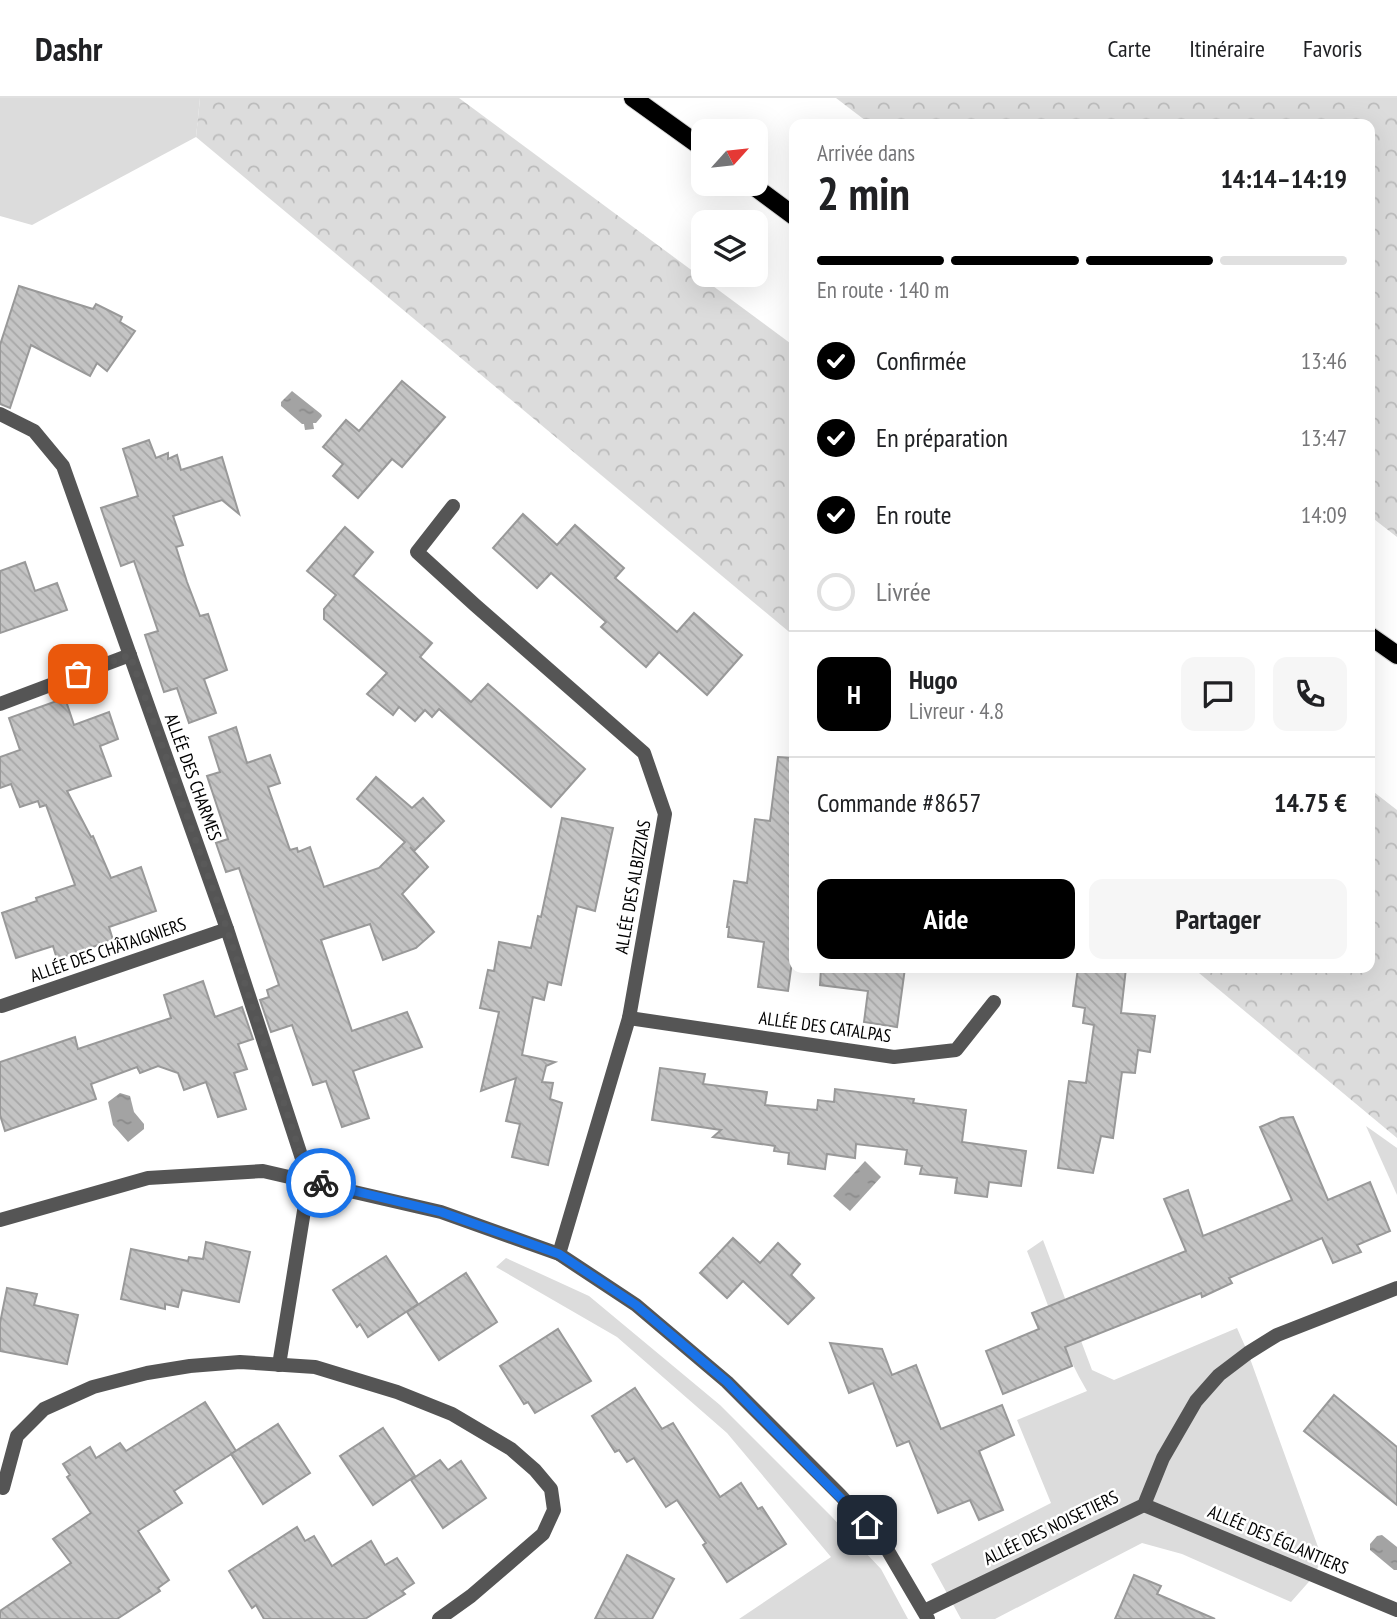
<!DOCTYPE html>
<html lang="fr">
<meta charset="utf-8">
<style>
body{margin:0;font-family:"PT Sans Narrow",sans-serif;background:#f6f6f6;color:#202124;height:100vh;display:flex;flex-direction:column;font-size:26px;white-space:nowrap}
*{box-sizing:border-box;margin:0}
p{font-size:23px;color:#757577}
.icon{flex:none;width:38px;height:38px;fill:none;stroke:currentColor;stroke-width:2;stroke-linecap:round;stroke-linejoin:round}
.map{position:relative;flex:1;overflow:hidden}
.drawer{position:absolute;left:789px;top:21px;width:586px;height:854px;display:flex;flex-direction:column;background:#fff;border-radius:14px;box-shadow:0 7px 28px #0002}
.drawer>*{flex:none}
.needle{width:46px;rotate:63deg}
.fabs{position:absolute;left:691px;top:21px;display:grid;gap:14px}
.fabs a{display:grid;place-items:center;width:77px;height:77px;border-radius:14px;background:#fff;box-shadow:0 7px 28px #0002;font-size:35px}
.pin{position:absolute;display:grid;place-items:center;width:60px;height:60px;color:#fff;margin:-30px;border-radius:14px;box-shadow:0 4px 10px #0006}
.courier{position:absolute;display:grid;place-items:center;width:70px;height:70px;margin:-35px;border:5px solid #1a73e8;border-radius:50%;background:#fff;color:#222;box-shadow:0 2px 9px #0007}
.summary em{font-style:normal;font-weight:600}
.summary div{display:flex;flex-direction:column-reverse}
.summary{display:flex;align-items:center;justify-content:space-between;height:119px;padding:0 28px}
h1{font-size:46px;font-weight:600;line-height:52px}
.bar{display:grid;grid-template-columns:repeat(4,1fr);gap:10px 7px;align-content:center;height:84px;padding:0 28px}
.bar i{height:9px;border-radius:5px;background:#e0e0e0}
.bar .on{background:#000}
.bar p{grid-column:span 4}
.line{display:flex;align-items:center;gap:18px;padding:0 28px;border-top:2px solid #e0e0e0}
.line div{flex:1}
.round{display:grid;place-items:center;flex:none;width:74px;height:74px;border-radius:14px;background:#f6f6f6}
ol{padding:0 28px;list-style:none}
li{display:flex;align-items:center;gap:21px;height:77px}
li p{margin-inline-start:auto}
li .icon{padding:7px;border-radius:50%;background:#000;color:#fff;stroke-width:4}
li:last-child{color:#757577}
li i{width:38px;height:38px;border:4px solid #e0e0e0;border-radius:50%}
.primary-button{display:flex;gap:14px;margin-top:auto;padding:14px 28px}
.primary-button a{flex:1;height:80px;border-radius:14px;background:#000;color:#fff;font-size:28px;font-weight:600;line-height:80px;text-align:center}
.primary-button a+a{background:#f6f6f6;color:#202124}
header{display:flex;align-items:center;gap:42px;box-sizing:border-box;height:98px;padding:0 35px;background:#fff;border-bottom:2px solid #e0e0e0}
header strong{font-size:33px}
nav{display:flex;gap:38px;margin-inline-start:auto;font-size:24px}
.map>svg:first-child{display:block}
.green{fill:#dcdcdc}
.forest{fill:url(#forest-crowns)}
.water{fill:url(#water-ripples)}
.building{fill:url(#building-back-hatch);stroke:#999;stroke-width:2}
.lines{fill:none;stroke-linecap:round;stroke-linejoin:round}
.primary-casing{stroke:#dbdbdb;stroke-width:20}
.minor{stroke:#555;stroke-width:14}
.primary{stroke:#000;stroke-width:18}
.done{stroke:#595959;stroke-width:7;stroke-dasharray:0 12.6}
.route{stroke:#1a73e8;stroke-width:9}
.labels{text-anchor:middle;stroke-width:5;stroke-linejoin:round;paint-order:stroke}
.street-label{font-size:18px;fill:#000;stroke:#fff}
</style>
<header>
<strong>Dashr</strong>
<nav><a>Carte</a><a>Itinéraire</a><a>Favoris</a></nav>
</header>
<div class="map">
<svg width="1397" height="1521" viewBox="0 0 1397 1521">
<defs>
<pattern id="forest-crowns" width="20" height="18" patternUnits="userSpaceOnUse" patternTransform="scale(1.75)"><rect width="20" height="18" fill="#dcdcdc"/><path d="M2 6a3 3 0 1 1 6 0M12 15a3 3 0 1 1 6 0" fill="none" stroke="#bbb"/></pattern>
<pattern id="water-ripples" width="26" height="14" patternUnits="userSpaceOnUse" patternTransform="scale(1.75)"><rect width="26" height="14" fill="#a3a3a3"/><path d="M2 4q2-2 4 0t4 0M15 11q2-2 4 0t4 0" fill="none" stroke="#8b8b8b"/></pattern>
<pattern id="building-back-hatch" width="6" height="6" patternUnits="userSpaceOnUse" patternTransform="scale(1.75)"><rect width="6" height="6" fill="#c4c4c4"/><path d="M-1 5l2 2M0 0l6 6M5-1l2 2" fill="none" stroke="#a7a7a7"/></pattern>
</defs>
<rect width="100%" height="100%" fill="#fff"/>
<g class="green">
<path d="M0,0h200l-4,39 -164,88 -32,-9z"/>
<path d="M1366,1028l31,22v47z"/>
<path d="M1043,1142l49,130 22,10 123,-52 11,25 74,205 -8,18 -23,26 -109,-48 -40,-11 -147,76h-34l-30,-55 120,-61 -34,-83 70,-29c-26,-44 -41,-93 -60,-140z"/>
<path d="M506,1160l83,38 131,109 111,111 50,53 27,50h-169l92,-62 -104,-124 -110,-96 -121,-70z"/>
</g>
<g class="forest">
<path d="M200,0h259l335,248v290l-598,-499z"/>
<path d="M836,0h561v439l-27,-21v-392h-500z"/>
<path d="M1370,691l27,21v328l-204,-170h177z"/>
</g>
<g class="water">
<path d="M292,293l29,23 1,2 -6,7h-3l1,6 -9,1 -1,-6h-2l-21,-18v-4z"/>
<path d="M120,995l10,3 4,16 10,12v5l-16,13 -15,-17 -5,-23z"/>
<path d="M865,1063l16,16 -31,34 -17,-15z"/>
<path d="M1382,1437l15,12v23h-3l-24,-20v-6l7,-8z"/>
</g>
<g class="building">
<path d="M19,188l74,23 3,-5 26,13 -2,5 15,9 -28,40 -10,-8 -7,13 -59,-31 -21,63 -10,-4v-59z"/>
<path d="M402,283l43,36 -43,50 -10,-8 -34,39 -25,-22 10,-12 -20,-17 23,-27 13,11z"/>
<path d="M149,342l7,18 12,-5v6l9,-4 4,15 41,-13 17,57 -17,-14 -49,16 10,29 -7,2 11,35 13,34 8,-2 19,56 -23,9 12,34 -27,10 -12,-35 -13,4 -19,-57 13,-4 -24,-70 -13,5 -20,-58 37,-12 -15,-47z"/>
<path d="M523,416l34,31 18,-20 49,43 -9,10 62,54 17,-19 48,42 -35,40 -48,-43 -13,15 -45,-40 5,-5 -55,-49 -14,15 -44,-40z"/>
<path d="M345,429l28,25 -20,24 79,67 -12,14 51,45 17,-18 97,85 -34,38 -112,-98 -7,8 -7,-7 -10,11 -16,-14 -6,8 -26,-21 20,-21 -63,-54v-10l12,-14 -29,-24z"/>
<path d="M25,464l10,29 22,-8 10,27 -67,23v-62z"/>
<path d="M65,600l9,27 35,-13 9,27 -18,7 11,30 -44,15 24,46 2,-1 18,42 30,-11 15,44 -47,16 4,13 -56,19 -4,-13 -37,12 -14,-45 35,-12 -1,-3 39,-13 -29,-80 -6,2 -2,-6 -18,6 -9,-23 -11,4v-31l20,-7 -11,-32z"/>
<path d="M236,629l11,36 23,-8 10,28 -12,4 22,63 7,-2 1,4 12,-5 14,40 55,-19 26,-26 -48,-43 19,-22 36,31 11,-10 21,23 -30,30 -4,-4 18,20 -26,27 32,38 -18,16 -33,12 -13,-36 -49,16 31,91 55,-19 15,35 -69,24 16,47 -27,9 -16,-46 -13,4 -21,-60 -21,7 -11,-32 9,-3 -2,-7 12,-5 -40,-117 -13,4 -10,-29 12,-4 -21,-63 13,-4 -11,-35z"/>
<path d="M778,659l16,1v189l-6,44 -30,-4 6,-45 -36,-5 1,-10h-2l7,-46 13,2 8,-64 15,2z"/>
<path d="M562,720l51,10 -18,83 -18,-5 -16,79 -13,-3 -4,18 -11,-3 -11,58 33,7 -9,4 -4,16 11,1 -3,16 12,4 -14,62 -36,-8 8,-33 -14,-3 10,-43 -35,13 18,-79 -19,-4 8,-38 6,1 5,-29 32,6 7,-32 3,1z"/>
<path d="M821,870h84l-8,59 -33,-5 4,-31 -48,-6z"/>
<path d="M1078,870h48l-5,45 34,3 -5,36 -12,-2 -3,23 -13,-1 -9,66 -12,-2 -8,37 -35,-5 11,-87 17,2 8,-58 -11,-2 2,-15 -12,-2z"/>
<path d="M203,883l12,36 27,-10 11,32 -15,5 9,25 -13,4 12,36 -28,8 -12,-35 -22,8 -6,-17 -20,-7 -18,7 -3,-6 -46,17 5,15 -91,32 -5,-16v-53l75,-25 3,12 93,-31 -7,-23z"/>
<path d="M660,970l45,6 -2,10 64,8 -2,13 52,5 1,-10 16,2 1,-13 79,10 -1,4 53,7 -4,32 64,9 -5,35 -32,-4 -2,15 -32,-4 2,-15 -37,-4 2,-8 -17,-2 2,-14 -51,-6 -1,14 -28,-4 -2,15 -37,-5 1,-11 -15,-2 1,-5 -62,-9 8,-7 -69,-10z"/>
<path d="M1293,1019l35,83 42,-18 20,49 -33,14 4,7 -28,11 -11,-25 -93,40 3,5 -30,14 -1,-4 -136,54 7,19 -69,28 -17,-43 53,-22 -7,-16 154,-62 -22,-52 24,-9 15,46 89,-36 -32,-73 21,-9z"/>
<path d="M733,1140l27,25 18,-20 22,21 -9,11 23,23 -26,26 -45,-43 -16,17 -27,-25z"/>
<path d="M206,1144l44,10 -11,50 -57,-12 -4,17 -13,-3v5l-44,-10 10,-50 57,12 1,-4 14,2z"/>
<path d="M386,1158l32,48 -50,33 -8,-13 -3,3 -24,-37z"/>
<path d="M466,1175l31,49 -58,38 -32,-48z"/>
<path d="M7,1190l30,6 -3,11 44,10 -11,49 -67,-13v-28z"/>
<path d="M558,1231l33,52 -56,32 -7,-11 -4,2 -24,-38z"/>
<path d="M830,1245l52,6 10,26 24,-10 25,64 61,-24 12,30 -35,16 24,59 -24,10 -9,-20 -32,13 -29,-72 -12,5 -24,-63 -24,10z"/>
<path d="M635,1290l27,41 11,-6 47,74 21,-14 17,26 4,-2 24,37 -59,38 -24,-37 3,-2 -29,-43 -11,7 -32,-49 -7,4 -8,-12 -4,2 -23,-36z"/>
<path d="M1334,1297l63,52v58l-93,-74z"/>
<path d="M205,1304l31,49 -62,40 8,12 -44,28 31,49 -11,8 2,3 -43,28h-117v-8l71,-48 -18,-24 38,-26 -24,-36 3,-2 -7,-11 27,-17 6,11 24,-15 6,8z"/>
<path d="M278,1326l32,49 -47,31 -32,-50z"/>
<path d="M383,1330l32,48 -42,29 -33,-49z"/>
<path d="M440,1362l8,10 13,-9 25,37 -43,30 -32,-48z"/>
<path d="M297,1429l8,14 9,-5 18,30 39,-25 14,24 12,-7 17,25 -12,8 3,3 -40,25h-101l-8,-14 -4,3 -23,-37z"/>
<path d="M627,1457l47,24 -22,40h-57z"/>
<path d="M1134,1477l27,11 -4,8 58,25h-100z"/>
</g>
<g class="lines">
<defs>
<g id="primary">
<path d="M633,0l71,51"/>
<path d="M751,86l43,32"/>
<path d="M1370,538l27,19"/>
</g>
</defs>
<use href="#primary" class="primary-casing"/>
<g class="minor">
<path d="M0,316l34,17 29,35 164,463 82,251 -30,185"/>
<path d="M453,408l-36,46 58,53 169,148 21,61 -36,204 -70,236"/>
<path d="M0,606l130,-49"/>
<path d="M2,908l225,-77"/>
<path d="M629,920l265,39 62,-7 38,-48"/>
<path d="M0,1122l148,-42 115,-7 178,41 118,42 77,51 91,77 113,113 41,44 47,80"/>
<path d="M3,1390l14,-52 27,-27 49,-22 54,-14 43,-7 50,-4 75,5 82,25 55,22 59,35 24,21 16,19 3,21 -11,24 -72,62 -32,23"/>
<path d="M1144,1407l253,105"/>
<path d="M924,1513l220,-106 19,-47 33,-57 23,-26 29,-22 29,-18 120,-47"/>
</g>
<use href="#primary" class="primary"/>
</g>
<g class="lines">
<path class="done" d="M78,576l52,-19 97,274 82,251 12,3"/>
<path class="route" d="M321,1085l120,29 118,42 77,51 91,77 140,143"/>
</g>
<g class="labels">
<g class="street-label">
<text transform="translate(193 679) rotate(70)" y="6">ALLÉE DES CHARMES</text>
<text transform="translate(633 789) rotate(-80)" y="6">ALLÉE DES ALBIZZIAS</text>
<text transform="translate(108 852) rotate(-19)" y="6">ALLÉE DES CHÂTAIGNIERS</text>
<text transform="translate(825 929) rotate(8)" y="6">ALLÉE DES CATALPAS</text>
<text transform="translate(1051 1430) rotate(-26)" y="6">ALLÉE DES NOISETIERS</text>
<text transform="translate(1278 1442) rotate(23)" y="6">ALLÉE DES ÉGLANTIERS</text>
</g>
</g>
</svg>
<div class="fabs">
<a><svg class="needle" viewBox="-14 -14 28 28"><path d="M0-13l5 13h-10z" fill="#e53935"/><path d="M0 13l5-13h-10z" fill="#757577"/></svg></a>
<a><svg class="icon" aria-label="layers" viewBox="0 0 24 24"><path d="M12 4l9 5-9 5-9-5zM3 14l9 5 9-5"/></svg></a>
</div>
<div class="pin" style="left:78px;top:576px;background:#ea580c"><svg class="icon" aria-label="bag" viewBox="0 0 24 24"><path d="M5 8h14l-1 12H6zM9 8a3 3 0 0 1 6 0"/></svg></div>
<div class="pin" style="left:867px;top:1427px;background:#1f2937"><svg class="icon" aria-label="home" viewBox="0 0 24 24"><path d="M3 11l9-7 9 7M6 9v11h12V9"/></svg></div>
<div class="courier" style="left:321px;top:1085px"><svg class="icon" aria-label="bike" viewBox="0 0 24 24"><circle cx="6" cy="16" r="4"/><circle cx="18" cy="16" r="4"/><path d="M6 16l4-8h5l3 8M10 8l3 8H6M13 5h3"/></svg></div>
<section class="drawer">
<div class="summary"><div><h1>2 min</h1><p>Arrivée dans</p></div><em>14:14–14:19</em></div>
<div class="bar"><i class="on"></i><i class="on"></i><i class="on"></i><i></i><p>En route · 140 m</p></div>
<ol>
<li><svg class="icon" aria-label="check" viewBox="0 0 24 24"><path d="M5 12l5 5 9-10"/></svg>Confirmée<p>13:46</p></li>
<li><svg class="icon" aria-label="check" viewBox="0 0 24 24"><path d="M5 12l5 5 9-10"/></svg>En préparation<p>13:47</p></li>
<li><svg class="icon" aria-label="check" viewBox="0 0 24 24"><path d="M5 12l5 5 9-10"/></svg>En route<p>14:09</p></li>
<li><i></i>Livrée</li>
</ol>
<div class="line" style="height:126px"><b class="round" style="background:#000;color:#fff">H</b><div><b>Hugo</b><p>Livreur · 4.8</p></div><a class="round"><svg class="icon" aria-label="chat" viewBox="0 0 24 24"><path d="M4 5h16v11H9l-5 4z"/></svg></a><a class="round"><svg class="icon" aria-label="phone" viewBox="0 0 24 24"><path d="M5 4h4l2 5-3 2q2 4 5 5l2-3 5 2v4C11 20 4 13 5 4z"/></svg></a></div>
<div class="line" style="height:91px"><div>Commande #8657</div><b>14.75 €</b></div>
<div class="primary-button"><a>Aide</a><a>Partager</a></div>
</section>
</div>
